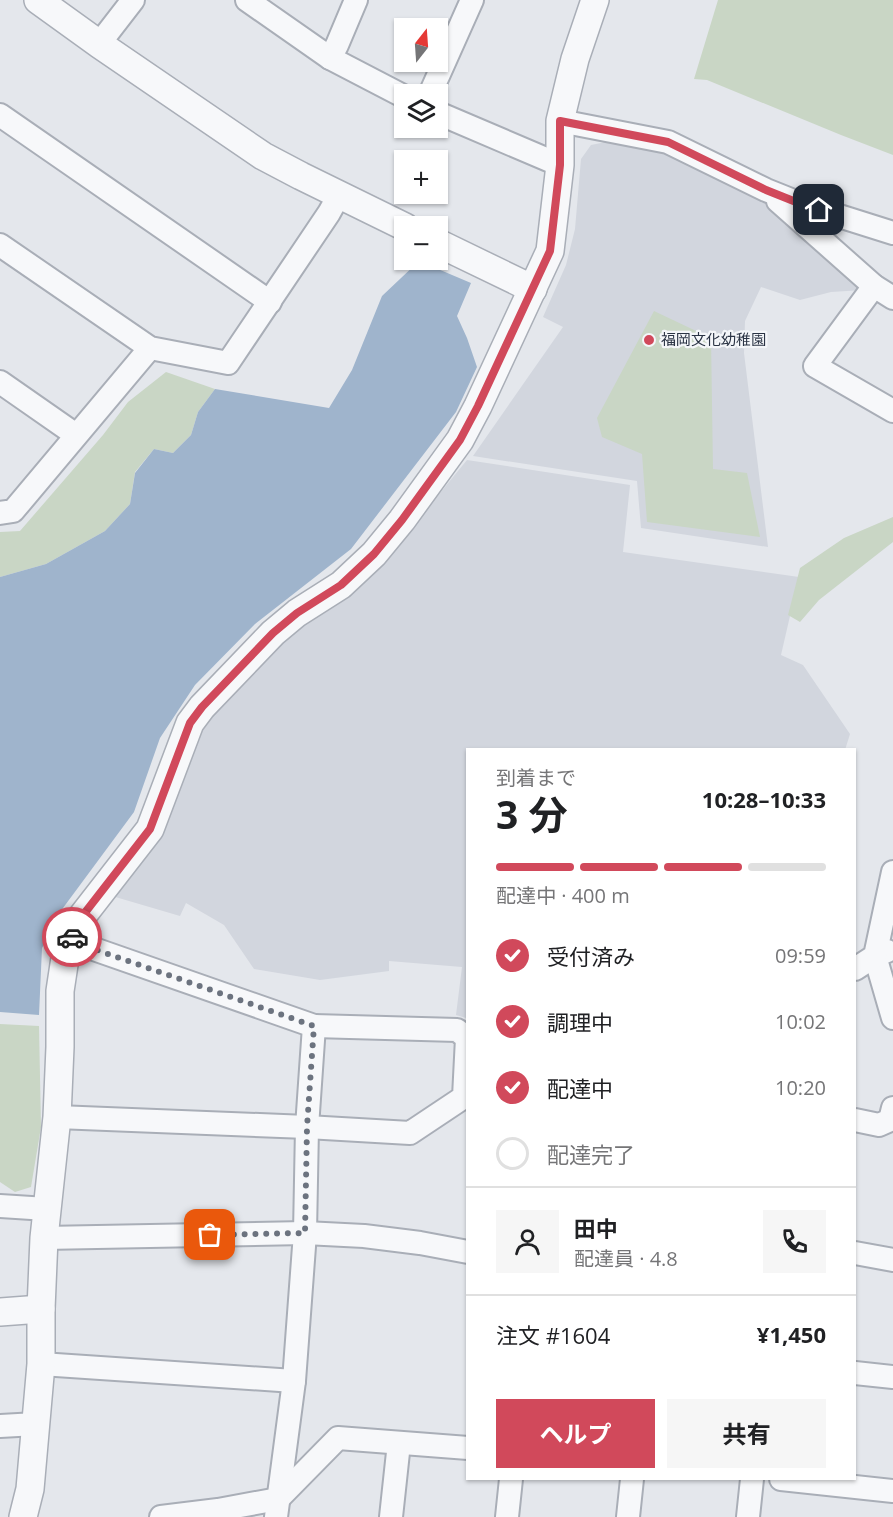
<!DOCTYPE html>
<html lang="ja">
<meta charset="utf-8">
<style>
body{margin:0;font-family:"Open Sans","Noto Sans JP",sans-serif;background:#f6f6f6;color:#202124;height:100vh;display:flex;flex-direction:column;font-size:22px;white-space:nowrap}
*{box-sizing:border-box;margin:0}
p{font-size:20px;color:#757577}
.icon{flex:none;width:33px;height:33px;fill:none;stroke:currentColor;stroke-width:2;stroke-linecap:round;stroke-linejoin:round}
.map{position:relative;flex:1;overflow:hidden}
.side{position:absolute;left:466px;top:748px;width:390px;height:732px;display:flex;flex-direction:column;background:#fff;border-radius:0px;box-shadow:0 2px 4px #0004}
.side>*{flex:none}
.needle{width:39px;rotate:17deg}
.tools{position:absolute;left:394px;top:18px;display:grid;gap:12px}
.tools a{display:grid;place-items:center;width:54px;height:54px;border-radius:0px;background:#fff;box-shadow:0 2px 4px #0004;font-size:30px}
.pin{position:absolute;display:grid;place-items:center;width:51px;height:51px;color:#fff;margin:-26px;border-radius:12px;box-shadow:0 3px 9px #0006}
.courier{position:absolute;display:grid;place-items:center;width:60px;height:60px;margin:-30px;border:4px solid #d1495b;border-radius:50%;background:#fff;color:#222;box-shadow:0 2px 8px #0007}
.summary em{font-style:normal;font-weight:700}
.summary div{display:flex;flex-direction:column-reverse}
.summary{display:flex;align-items:center;justify-content:space-between;height:102px;padding:0 30px}
h1{font-size:39px;font-weight:700;line-height:45px}
.bar{display:grid;grid-template-columns:repeat(4,1fr);gap:9px 6px;align-content:center;height:72px;padding:0 30px}
.bar i{height:8px;border-radius:4px;background:#e0e0e0}
.bar .active{background:#d1495b}
.bar p{grid-column:span 4}
.line{display:flex;align-items:center;gap:15px;padding:0 30px;border-top:2px solid #e0e0e0}
.line div{flex:1}
.round{display:grid;place-items:center;flex:none;width:63px;height:63px;border-radius:0px;background:#f6f6f6}
ol{padding:0 30px;list-style:none}
li{display:flex;align-items:center;gap:18px;height:66px}
li p{margin-inline-start:auto}
li .icon{padding:6px;border-radius:50%;background:#d1495b;color:#fff;stroke-width:4}
li:last-child{color:#757577}
li i{width:33px;height:33px;border:3px solid #e0e0e0;border-radius:50%}
.action{display:flex;gap:12px;margin-top:auto;padding:12px 30px}
.action a{flex:1;height:69px;border-radius:0px;background:#d1495b;color:#fff;font-size:24px;font-weight:700;line-height:69px;text-align:center}
.action a+a{background:#f6f6f6;color:#202124}
.map>svg:first-child{display:block}
.built{fill:#d2d6de}
.green{fill:#c9d6c5}
.water{fill:#9fb4cc}
.lines{fill:none;stroke-linecap:round;stroke-linejoin:round}
.minor-casing{stroke:#a9aeb7;stroke-width:26}
.tertiary-casing{stroke:#a9aeb7;stroke-width:30}
.minor{stroke:#f7f8fa;stroke-width:22}
.tertiary{stroke:#f7f8fa;stroke-width:27}
.done{stroke:#6c737f;stroke-width:6;stroke-dasharray:0 10.8}
.route{stroke:#d1495b;stroke-width:8}
.poi-dot{fill:#d1495b;stroke:#f4f6f9;stroke-width:2}
.labels{text-anchor:middle;stroke-width:4.5;stroke-linejoin:round;paint-order:stroke}
.poi-label{font-size:15px;fill:#2b3445;stroke:#f4f6f9;text-anchor:start}
</style>
<div class="map">
<svg width="893" height="1517" viewBox="0 0 893 1517">
<rect width="100%" height="100%" fill="#e4e7ec"/>
<g class="built">
<path d="M611,141l51,10 81,35 115,90 5,14 -32,2 -31,8 -39,-13 -16,34 -1,32 24,194 -127,-19 -4,-47 -164,-25 90,-129 -20,-10 23,-52 9,-36 6,-70 10,-14z"/>
<path d="M467,460l163,25 -7,67 176,25 -18,78 22,10 47,69 -5,16h-377v247l-2,21 -10,-3 6,-48 -73,-6v10l-69,9 -66,-11 -30,-44 -38,-22 -6,13 -68,-20 54,-69 40,-110 83,-89 128,-107z"/>
</g>
<g class="green">
<path d="M718,0h175v155l-52,-20 -134,-55 -13,-1z"/>
<path d="M654,311l57,27 2,131 34,4 13,64 -113,-15 -5,-68 -40,-17 -5,-19z"/>
<path d="M166,372l49,17 -17,23 -7,23 -18,18 -19,-4 -19,23 -5,32 -25,27 -59,33 -46,13v-45l20,-1 83,-96 25,-33z"/>
<path d="M893,517v25l-74,58 -19,22 -12,-7 12,-47 44,-30z"/>
<path d="M0,1024l39,2 2,101 -10,60 -16,5 -15,-10z"/>
</g>
<path class="water" d="M419,261l52,22 -14,33 10,22 10,29 -21,45 -105,137 -96,75 -60,61 -35,53 -26,74 -71,96 -21,40 -3,67 -39,-3v-435l46,-13 59,-33 25,-27 5,-31 19,-24 19,4 18,-18 7,-23 17,-23 114,19 23,-38 30,-74z"/>
<g class="lines">
<defs>
<g id="minor">
<path d="M247,0l83,58 75,39"/>
<path d="M99,44l34,-44"/>
<path d="M330,58l7,-13 19,-45"/>
<path d="M430,94l42,-94"/>
<path d="M438,113l122,52"/>
<path d="M0,115l270,187"/>
<path d="M560,121l108,21 98,48 35,14 92,29"/>
<path d="M778,201l96,85 19,12"/>
<path d="M0,245l150,103 78,15 101,-150 10,-18"/>
<path d="M874,286l-59,80 78,45"/>
<path d="M0,382l76,53"/>
<path d="M0,513l13,-2 137,-163"/>
<path d="M71,941l243,85 -7,101 -2,106 -11,148 -18,136"/>
<path d="M887,951l-12,5 18,62"/>
<path d="M855,969l20,-13 18,-84"/>
<path d="M57,1117l250,10 103,6 54,-36 3,-59 -10,-8 -143,-4"/>
<path d="M855,1120l24,5 11,-5 3,-12"/>
<path d="M0,1206l47,3"/>
<path d="M44,1238l261,-5 59,3 56,7 48,9"/>
<path d="M855,1253l38,7"/>
<path d="M41,1364l253,17"/>
<path d="M855,1373l38,4"/>
<path d="M0,1426l36,-2"/>
<path d="M781,1479l112,12"/>
<path d="M161,1517l57,-7 60,-11 60,-61 130,10"/>
<path d="M391,1517l8,-74"/>
<path d="M507,1517l4,-38"/>
<path d="M628,1517l4,-38"/>
<path d="M748,1517l4,-38"/>
</g>
<g id="tertiary">
<path d="M38,0l61,44 164,112 38,20 104,51"/>
<path d="M438,243l95,46"/>
<path d="M0,1312l41,-3"/>
<path d="M23,1517l7,-28 11,-125v-55l3,-71 13,-121 3,-70v-56l5,-33 6,-17 9,-22 70,-90 40,-106 12,-16 71,-74 24,-20 44,-28 33,-31 28,-34 58,-80 18,-34 72,-155 10,-86v-44l15,-62 20,-59"/>
</g>
</defs>
<use href="#minor" class="minor-casing"/>
<use href="#tertiary" class="tertiary-casing"/>
<use href="#minor" class="minor"/>
<use href="#tertiary" class="tertiary"/>
</g>
<g class="lines">
<path class="done" d="M72,937l-1,4 243,85 -7,101 -2,106 -95,2"/>
<path class="route" d="M72,937l8,-18 70,-90 40,-106 12,-16 71,-74 24,-20 44,-28 33,-31 28,-34 58,-80 18,-34 72,-155 10,-86v-44l108,21 98,48 35,14 18,6"/>
</g>
<circle class="poi-dot" cx="649" cy="340" r="6"/>
<g class="labels">
<g class="poi-label">
<text x="661" y="345">福岡文化幼稚園</text>
</g>
</g>
</svg>
<div class="tools">
<a><svg class="needle" viewBox="-14 -14 28 28"><path d="M0-13l5 13h-10z" fill="#e53935"/><path d="M0 13l5-13h-10z" fill="#757577"/></svg></a>
<a><svg class="icon" aria-label="layers" viewBox="0 0 24 24"><path d="M12 4l9 5-9 5-9-5zM3 14l9 5 9-5"/></svg></a>
<a>+</a>
<a>−</a>
</div>
<div class="pin" style="left:210px;top:1235px;background:#ea580c"><svg class="icon" aria-label="bag" viewBox="0 0 24 24"><path d="M5 8h14l-1 12H6zM9 8a3 3 0 0 1 6 0"/></svg></div>
<div class="pin" style="left:819px;top:210px;background:#1f2937"><svg class="icon" aria-label="home" viewBox="0 0 24 24"><path d="M3 11l9-7 9 7M6 9v11h12V9"/></svg></div>
<div class="courier" style="left:72px;top:937px"><svg class="icon" aria-label="car" viewBox="0 0 24 24"><path d="M5 17H2v-5l4-1 3-4h7l3 4 3 1v5h-3M9 17h6M6 11h13"/><circle cx="7" cy="17" r="2"/><circle cx="17" cy="17" r="2"/></svg></div>
<section class="side">
<div class="summary"><div><h1>3 分</h1><p>到着まで</p></div><em>10:28–10:33</em></div>
<div class="bar"><i class="active"></i><i class="active"></i><i class="active"></i><i></i><p>配達中 · 400 m</p></div>
<ol>
<li><svg class="icon" aria-label="check" viewBox="0 0 24 24"><path d="M5 12l5 5 9-10"/></svg>受付済み<p>09:59</p></li>
<li><svg class="icon" aria-label="check" viewBox="0 0 24 24"><path d="M5 12l5 5 9-10"/></svg>調理中<p>10:02</p></li>
<li><svg class="icon" aria-label="check" viewBox="0 0 24 24"><path d="M5 12l5 5 9-10"/></svg>配達中<p>10:20</p></li>
<li><i></i>配達完了</li>
</ol>
<div class="line" style="height:108px"><a class="round"><svg class="icon" aria-label="person" viewBox="0 0 24 24"><circle cx="12" cy="8" r="4"/><path d="M4 21q1-7 8-7t8 7"/></svg></a><div><b>田中</b><p>配達員 · 4.8</p></div><a class="round"><svg class="icon" aria-label="phone" viewBox="0 0 24 24"><path d="M5 4h4l2 5-3 2q2 4 5 5l2-3 5 2v4C11 20 4 13 5 4z"/></svg></a></div>
<div class="line" style="height:78px"><div>注文 #1604</div><b>¥1,450</b></div>
<div class="action"><a>ヘルプ</a><a>共有</a></div>
</section>
</div>
